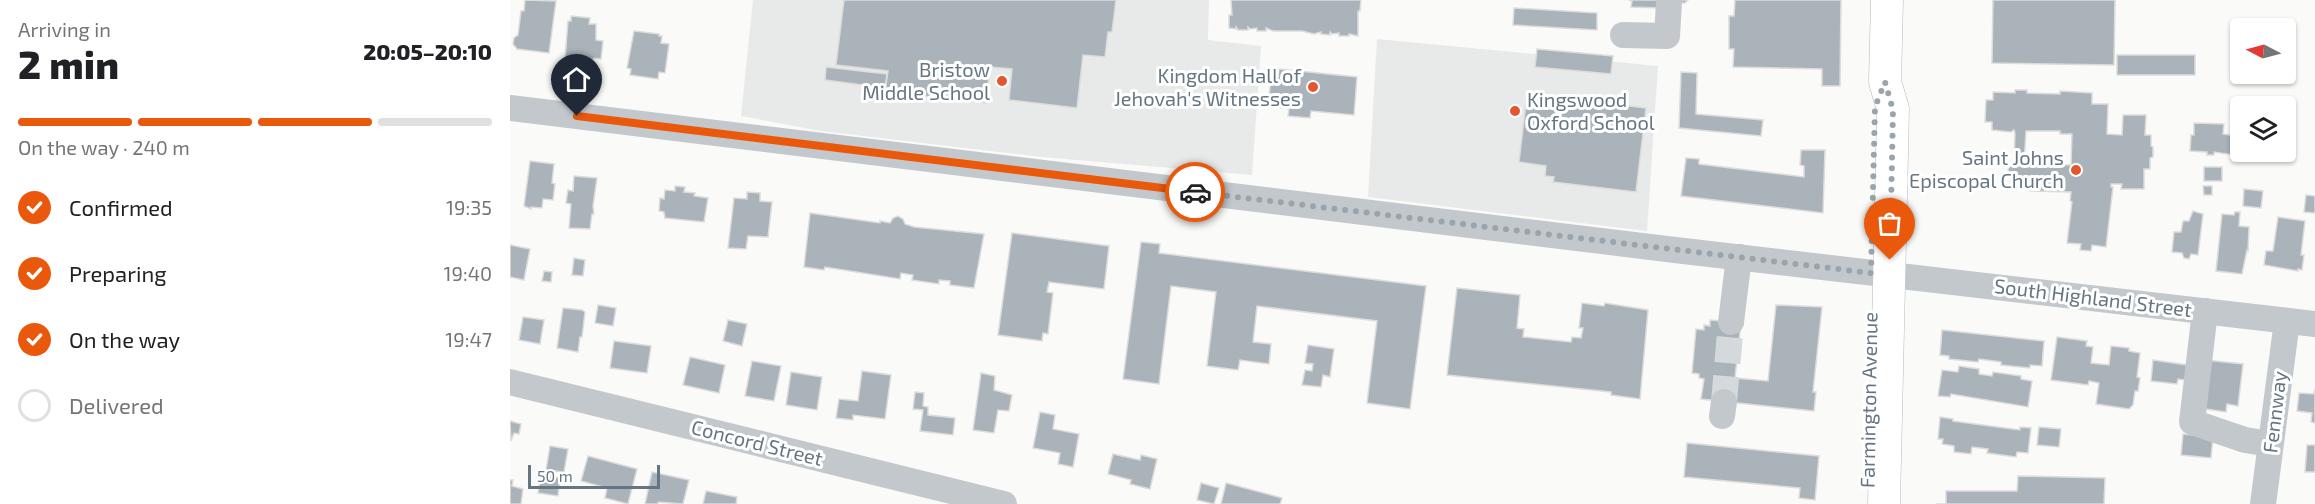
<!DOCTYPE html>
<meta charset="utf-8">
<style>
body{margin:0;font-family:"Exo 2",sans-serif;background:#f2f2f2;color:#202124;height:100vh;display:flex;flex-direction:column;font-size:22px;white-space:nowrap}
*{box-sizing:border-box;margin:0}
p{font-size:20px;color:#757577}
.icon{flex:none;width:33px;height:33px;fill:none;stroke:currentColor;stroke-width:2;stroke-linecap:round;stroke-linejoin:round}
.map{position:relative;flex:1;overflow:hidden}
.side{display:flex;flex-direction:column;background:#fff;width:510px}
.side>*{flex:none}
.needle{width:39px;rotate:276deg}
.fabs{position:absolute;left:1720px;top:18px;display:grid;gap:12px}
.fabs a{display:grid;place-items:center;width:66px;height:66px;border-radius:6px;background:#fff;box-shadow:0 2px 4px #0004;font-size:30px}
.scale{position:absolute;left:18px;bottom:15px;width:132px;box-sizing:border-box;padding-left:6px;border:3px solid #657683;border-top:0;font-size:16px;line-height:21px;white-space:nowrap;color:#657683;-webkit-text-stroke:4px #fff;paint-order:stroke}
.pin{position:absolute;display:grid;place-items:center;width:51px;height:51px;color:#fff;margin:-62px -26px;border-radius:50% 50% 50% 0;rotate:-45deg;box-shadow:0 0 6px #0007}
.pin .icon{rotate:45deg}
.courier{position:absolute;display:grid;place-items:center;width:60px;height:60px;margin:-30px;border:4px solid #ea580c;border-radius:50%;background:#fff;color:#222;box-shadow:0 2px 8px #0007}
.overview em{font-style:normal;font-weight:800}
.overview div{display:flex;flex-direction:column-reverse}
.overview{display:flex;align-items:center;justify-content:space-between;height:102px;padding:0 18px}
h1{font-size:39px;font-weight:800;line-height:45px}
.bar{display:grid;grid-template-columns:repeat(4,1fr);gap:9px 6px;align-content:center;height:72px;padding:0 18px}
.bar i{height:8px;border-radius:4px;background:#e0e0e0}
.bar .on{background:#ea580c}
.bar p{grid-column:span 4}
ol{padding:0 18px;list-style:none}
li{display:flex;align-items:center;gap:18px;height:66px}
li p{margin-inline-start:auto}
li .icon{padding:6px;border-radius:50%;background:#ea580c;color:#fff;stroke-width:4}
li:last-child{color:#757577}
li i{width:33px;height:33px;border:3px solid #e0e0e0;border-radius:50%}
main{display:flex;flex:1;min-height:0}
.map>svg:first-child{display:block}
.built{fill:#e8e9e9}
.building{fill:#aab3b9;stroke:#dcdcda;stroke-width:1.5;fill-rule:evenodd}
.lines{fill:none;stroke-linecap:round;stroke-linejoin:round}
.minor-tunnel{stroke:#d5d9db;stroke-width:26;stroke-dasharray:26 13;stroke-linecap:butt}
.major-casing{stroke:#b5babe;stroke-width:33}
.minor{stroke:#c3c8cc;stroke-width:26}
.major{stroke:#fff;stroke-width:32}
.done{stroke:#99a4ac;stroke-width:6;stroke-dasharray:0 10.8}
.route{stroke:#ea580c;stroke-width:8}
.poi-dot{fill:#e4572e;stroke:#fff;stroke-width:2}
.labels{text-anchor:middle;stroke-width:6;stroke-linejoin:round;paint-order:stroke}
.poi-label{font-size:20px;fill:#657683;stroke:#fff;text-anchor:end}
.street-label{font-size:20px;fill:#657683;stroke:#fff}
</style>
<main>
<section class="side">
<div class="overview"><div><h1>2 min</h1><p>Arriving in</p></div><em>20:05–20:10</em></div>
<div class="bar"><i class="on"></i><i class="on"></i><i class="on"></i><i></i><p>On the way · 240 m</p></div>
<ol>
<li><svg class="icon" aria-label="check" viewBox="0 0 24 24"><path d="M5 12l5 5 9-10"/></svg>Confirmed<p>19:35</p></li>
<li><svg class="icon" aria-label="check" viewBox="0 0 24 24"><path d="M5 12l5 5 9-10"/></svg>Preparing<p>19:40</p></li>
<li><svg class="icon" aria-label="check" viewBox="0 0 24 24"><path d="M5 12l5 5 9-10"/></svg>On the way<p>19:47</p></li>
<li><i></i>Delivered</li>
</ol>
</section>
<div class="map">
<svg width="1805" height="504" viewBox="0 0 1805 504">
<rect width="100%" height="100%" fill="#fafaf8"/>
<g class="built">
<path d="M243,0h456l-1,40 53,6 -9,129 -210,-18 -221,-26 -80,-15z"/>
<path d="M867,39l281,27 -11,165 -279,-34z"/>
</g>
<g class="building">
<path d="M15,0l31,1 -7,52 -32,-4 -4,-5 1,-6 4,-3 3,-24h3z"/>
<path d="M334,0h272l-4,32h-4l-3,25 -22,-2 -6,53 -68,-8 3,-31 -22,-2 -4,36 -101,-11 3,-21 -52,-6z"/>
<path d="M721,0h130l-1,11h-2v25l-9,-2v2h-10v-3l-7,1 -2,-2v3l-9,-1v-2l-7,2 -12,-3h-29l-7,-3v3h-9v-3l-7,1 -2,-2v3h-10l-2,-3v2l-7,-1v-13h3z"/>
<path d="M1119,0h59l-3,3 -24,-1v6l-30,-1 1,-6z"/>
<path d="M1225,0h106l-1,86h-18v-17l-89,-2 1,-18h-5v-33h5z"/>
<path d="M1483,0h122l-1,65 -122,-2z"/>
<path d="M1004,8l83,5v17l-84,-5z"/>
<path d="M61,16l19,2 -1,6h7v16l7,1 -2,18 -7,-1 -2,4 -27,-3 3,-38h3z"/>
<path d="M124,31l25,3v2h3l-1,7 8,1 -4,29 -6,-1 -1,7 -28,-4 1,-6 -4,-1z"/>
<path d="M1027,49l76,7 -2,18 -76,-7z"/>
<rect x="1607" y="55" width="78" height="20"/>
<path d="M316,67l61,7 -2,14 -60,-8z"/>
<path d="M769,69l78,8 -3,38 -43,-4 -1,7 -22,-2 1,-7 -14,-2 1,-10h-7l2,-21h7z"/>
<path d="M1171,72l16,1 -1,41 67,6 -2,16 -82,-8z"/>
<path d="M1505,90h12v3l33,1v-3l32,2v11h16l-1,30 15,1 1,-20h23l-1,20h6v11l2,1v10l-3,1v11h-6v20h-23l1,-5h-11v3h2l-7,60 -14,-2 -1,6 -11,-1 1,-6 -14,-1 5,-41 -2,-1 1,-9 -41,-1v-3l-20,-1 1,-14 -3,-2 1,-5 5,-2 1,-31 -1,-3 -3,2 -19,-2v-8h-7l1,-22h7v-8l22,1zM1516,131h34v3h12l-1,31 -47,-1z"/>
<path d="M1017,94l119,14 -10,84 -83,-10 1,-5 -9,-1 1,-10 -27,-4z"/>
<path d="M1684,123l30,1 -1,10 12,2 -1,19 -20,-3v3h-7v-3l-17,-1 1,-16h3z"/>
<path d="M1291,150h24l-2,63 -142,-17 5,-38 13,1v5l105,13v-11l-4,-1z"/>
<path d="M20,161l24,3 -2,19 3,1 -2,16 -10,-1 -1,9 -11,-1v2l-7,-3z"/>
<rect x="1694" y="167" width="18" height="14"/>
<path d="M64,176l23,2 -4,28 1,8h-2l-2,15 -21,-1 2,-24 -5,-1 2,-13 5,1z"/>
<path d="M165,186l10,1 -1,5 11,1 -1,3 14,2 -4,24 -39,-4 -1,-6 -5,-1 1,-13 4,1 1,-9 10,1z"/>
<path d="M1693,186h9v9h-8z"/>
<path d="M1734,189l19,2 -2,17 -18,-2z"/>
<path d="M237,192l13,1v8l12,1 -4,35 -20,-1 -2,13 -18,-1 6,-50 13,1z"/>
<path d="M1796,195l9,1v17l-11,-1z"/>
<path d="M1683,211l10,3 -5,41 -7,-1 -2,5 -5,-1 -2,-5 -10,-1 2,-20h7l2,-11h6z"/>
<path d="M1725,212h5l-1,14 10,1 -1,24 -1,-1 -5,24 -26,-3 6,-57 12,1z"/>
<path d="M300,213l70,10v-2l10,2 3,-5 5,-2 5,3 2,5 9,3 70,7 -10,54 -24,-3v-4l-11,-1v4l-27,-4 1,-5 -12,-2 -1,6 -75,-12 -1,3 -20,-3z"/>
<path d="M1768,217l27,4 -4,34h3l-2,15 -4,-1v2l-34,-6 2,-14h7z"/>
<path d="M502,233l97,13 -5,43 -55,-7 -2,10 6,1 -5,41 -5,-1 -1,8 -44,-6z"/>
<path d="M631,242l19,2 -1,9 267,33 -16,123 -43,-6 10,-82 -120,-15 -4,36 18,2 -2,20 -29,-4 -2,10 -31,-4 9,-74 -45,-6 -12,98 -36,-5z"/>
<path d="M0,245l20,4 -6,31 -14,-3z"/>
<path d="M64,258l11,2 -2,16 -11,-1z"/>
<path d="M34,271l8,1 -1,10 -9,-1z"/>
<path d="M947,288l63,7 -3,33 7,1 -1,8 48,5 1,-5 9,1 2,-10h-4l3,-25 22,3 1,-3 43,7 -8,89 -29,-4v-3l-164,-17z"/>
<path d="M88,305l18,3 -3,18 -18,-3z"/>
<path d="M1266,305l46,2 -9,85h3l-2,19 -113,-12 3,-20 -5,-1v-4l-7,-1 4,-44 8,1v-5l6,1v-6l31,3 -6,55 33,3z"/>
<path d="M53,308l19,2 3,2 -3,25h-2l-2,15 -21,-4z"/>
<path d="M13,317l21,3 -4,24 -21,-4z"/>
<path d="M218,320l19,4 -5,22 -19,-5z"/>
<path d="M1432,330l102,11 -2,25 -12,-1v3l-29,-3v-3l-22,-3 -1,3 -29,-3v-3l-9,-1z"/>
<path d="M1547,337l30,4 -1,5 7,1 -2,16 18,2 2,-19 18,2v3l11,2 -3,24 3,1 -2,13h-3l-2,14 -4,4 -33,-5 3,-21 -10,-2 -1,4 -37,-5z"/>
<path d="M104,341l37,5 -4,27 -37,-5z"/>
<path d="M798,345l26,4 -4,28 -7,-2 -2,12 -19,-2 3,-15 7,1 1,-7 -8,-1z"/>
<path d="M180,357l35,8 -6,28 -36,-8z"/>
<path d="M1643,360l34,5 -1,15 -8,-1 -1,5 -26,-3z"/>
<path d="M1695,360l38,4 -5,42 -11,-2 -1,8 -27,-4z"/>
<path d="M242,361l29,5 -7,35 -29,-5z"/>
<path d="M1449,366l20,3v5l13,2 1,-4 28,4v3l11,2 -4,26 -77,-13 -1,3 -12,-1 4,-26 16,2z"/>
<path d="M352,371l29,4 -6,44 -32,-4v5l-17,-2 3,-19 19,2z"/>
<path d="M281,372l31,5 -5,33 -31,-5z"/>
<path d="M471,373l14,3 -1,14 18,5 -3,16 -11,-1 -4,23 -21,-3z"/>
<path d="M1805,389v34l-4,-1 1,-9 -15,-2 2,-18 15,1z"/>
<path d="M405,392l9,1 -1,13 5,1v8l27,3 -2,17 -33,-4 3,-21 -10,-1z"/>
<path d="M530,412l15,3 -2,14 26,5 -6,33 -15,-3 2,-11 -27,-5z"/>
<path d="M1430,417l13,2v2l67,9v-3l11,1 -3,25 -11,-1 -1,5 -29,-4 1,-4 -16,-2 -1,7 -17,-2v-6l-12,-2 1,-5h-5z"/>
<path d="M0,421l11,3 -2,10 -5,-1 -3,8z"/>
<path d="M1529,427l22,2 -2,18 -22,-2z"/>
<path d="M1673,434l30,3 -2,21 -30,-3z"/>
<path d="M1177,443l132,13 -4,44 -16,-2 1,-10 -116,-11z"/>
<path d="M1797,445h8v27h-10z"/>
<path d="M40,446l18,3 -4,23 -18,-2z"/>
<path d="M603,454l27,6 1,-5 16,4 -7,30 -20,-5 1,-4 -23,-6z"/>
<path d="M78,456l49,13 -9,35 -23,-6 2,-10 -26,-7z"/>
<path d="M142,472l37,8 -6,24 -25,-2v2h-13z"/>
<path d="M31,475l19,3 -2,18 -20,-3z"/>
<path d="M1508,476l87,2 -1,26h-168h10v-13h71z"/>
<path d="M0,480h3l-1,6 11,3 -2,15h-11z"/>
<path d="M691,483l18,5 -5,16 -17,-4z"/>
<path d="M716,483l56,15 -2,6h-59z"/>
<path d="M196,491l31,6 -1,7h-33z"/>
</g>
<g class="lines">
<path class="minor-tunnel" d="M1214,402l7,-80"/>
<defs>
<path id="major" d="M1374,504l9,-395 -8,-27 2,-82"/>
</defs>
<use href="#major" class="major-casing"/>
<g class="minor">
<path d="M1113,35l44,1 2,-34"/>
<path d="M0,108l1165,142 640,74"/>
<path d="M1695,311l-13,111 53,18 25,4"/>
<path d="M1221,322l8,-65"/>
<path d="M0,382l494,122"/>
<path d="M1212,416l2,-14"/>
<path d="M1753,504l24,-183"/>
</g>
<use href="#major" class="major"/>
</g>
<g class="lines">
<path class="done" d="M685,192l676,81 4,-166 10,-25 8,28 -3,150"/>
<path class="route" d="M67,116l618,76"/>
</g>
<g class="poi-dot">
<circle cx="492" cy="81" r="6"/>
<circle cx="803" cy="87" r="6"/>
<circle cx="1005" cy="111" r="6"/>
<circle cx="1566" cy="170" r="6"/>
</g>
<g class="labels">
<g class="poi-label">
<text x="480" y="77">Bristow<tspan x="480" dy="23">Middle School</tspan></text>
<text x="791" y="83">Kingdom Hall of<tspan x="791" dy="23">Jehovah's Witnesses</tspan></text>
<text x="1017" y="107" text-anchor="start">Kingswood<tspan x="1017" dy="23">Oxford School</tspan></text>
<text x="1554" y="165">Saint Johns<tspan x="1554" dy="23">Episcopal Church</tspan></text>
</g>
<g class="street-label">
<text transform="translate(1583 298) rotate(7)" y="7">South Highland Street</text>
<text transform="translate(1359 400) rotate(-89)" y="7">Farmington Avenue</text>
<text transform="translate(1765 412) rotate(-83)" y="7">Fennway</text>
<text transform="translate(247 443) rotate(14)" y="7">Concord Street</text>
</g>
</g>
</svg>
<div class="fabs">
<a><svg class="needle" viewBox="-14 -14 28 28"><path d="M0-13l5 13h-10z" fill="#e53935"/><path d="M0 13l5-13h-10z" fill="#757577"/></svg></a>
<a><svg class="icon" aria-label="layers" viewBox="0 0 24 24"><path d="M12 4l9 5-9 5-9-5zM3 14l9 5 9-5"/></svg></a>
</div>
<div class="scale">50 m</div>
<div class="pin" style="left:1380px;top:260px;background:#ea580c"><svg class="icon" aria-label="bag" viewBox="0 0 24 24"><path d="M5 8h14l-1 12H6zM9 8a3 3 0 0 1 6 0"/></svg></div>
<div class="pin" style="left:67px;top:116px;background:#1f2937"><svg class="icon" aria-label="home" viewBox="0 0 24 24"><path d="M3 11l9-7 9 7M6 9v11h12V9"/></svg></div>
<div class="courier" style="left:685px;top:192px"><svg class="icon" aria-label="car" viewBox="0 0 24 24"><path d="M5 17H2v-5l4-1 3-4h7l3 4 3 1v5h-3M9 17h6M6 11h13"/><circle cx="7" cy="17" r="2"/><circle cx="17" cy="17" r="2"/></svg></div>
</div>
</main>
